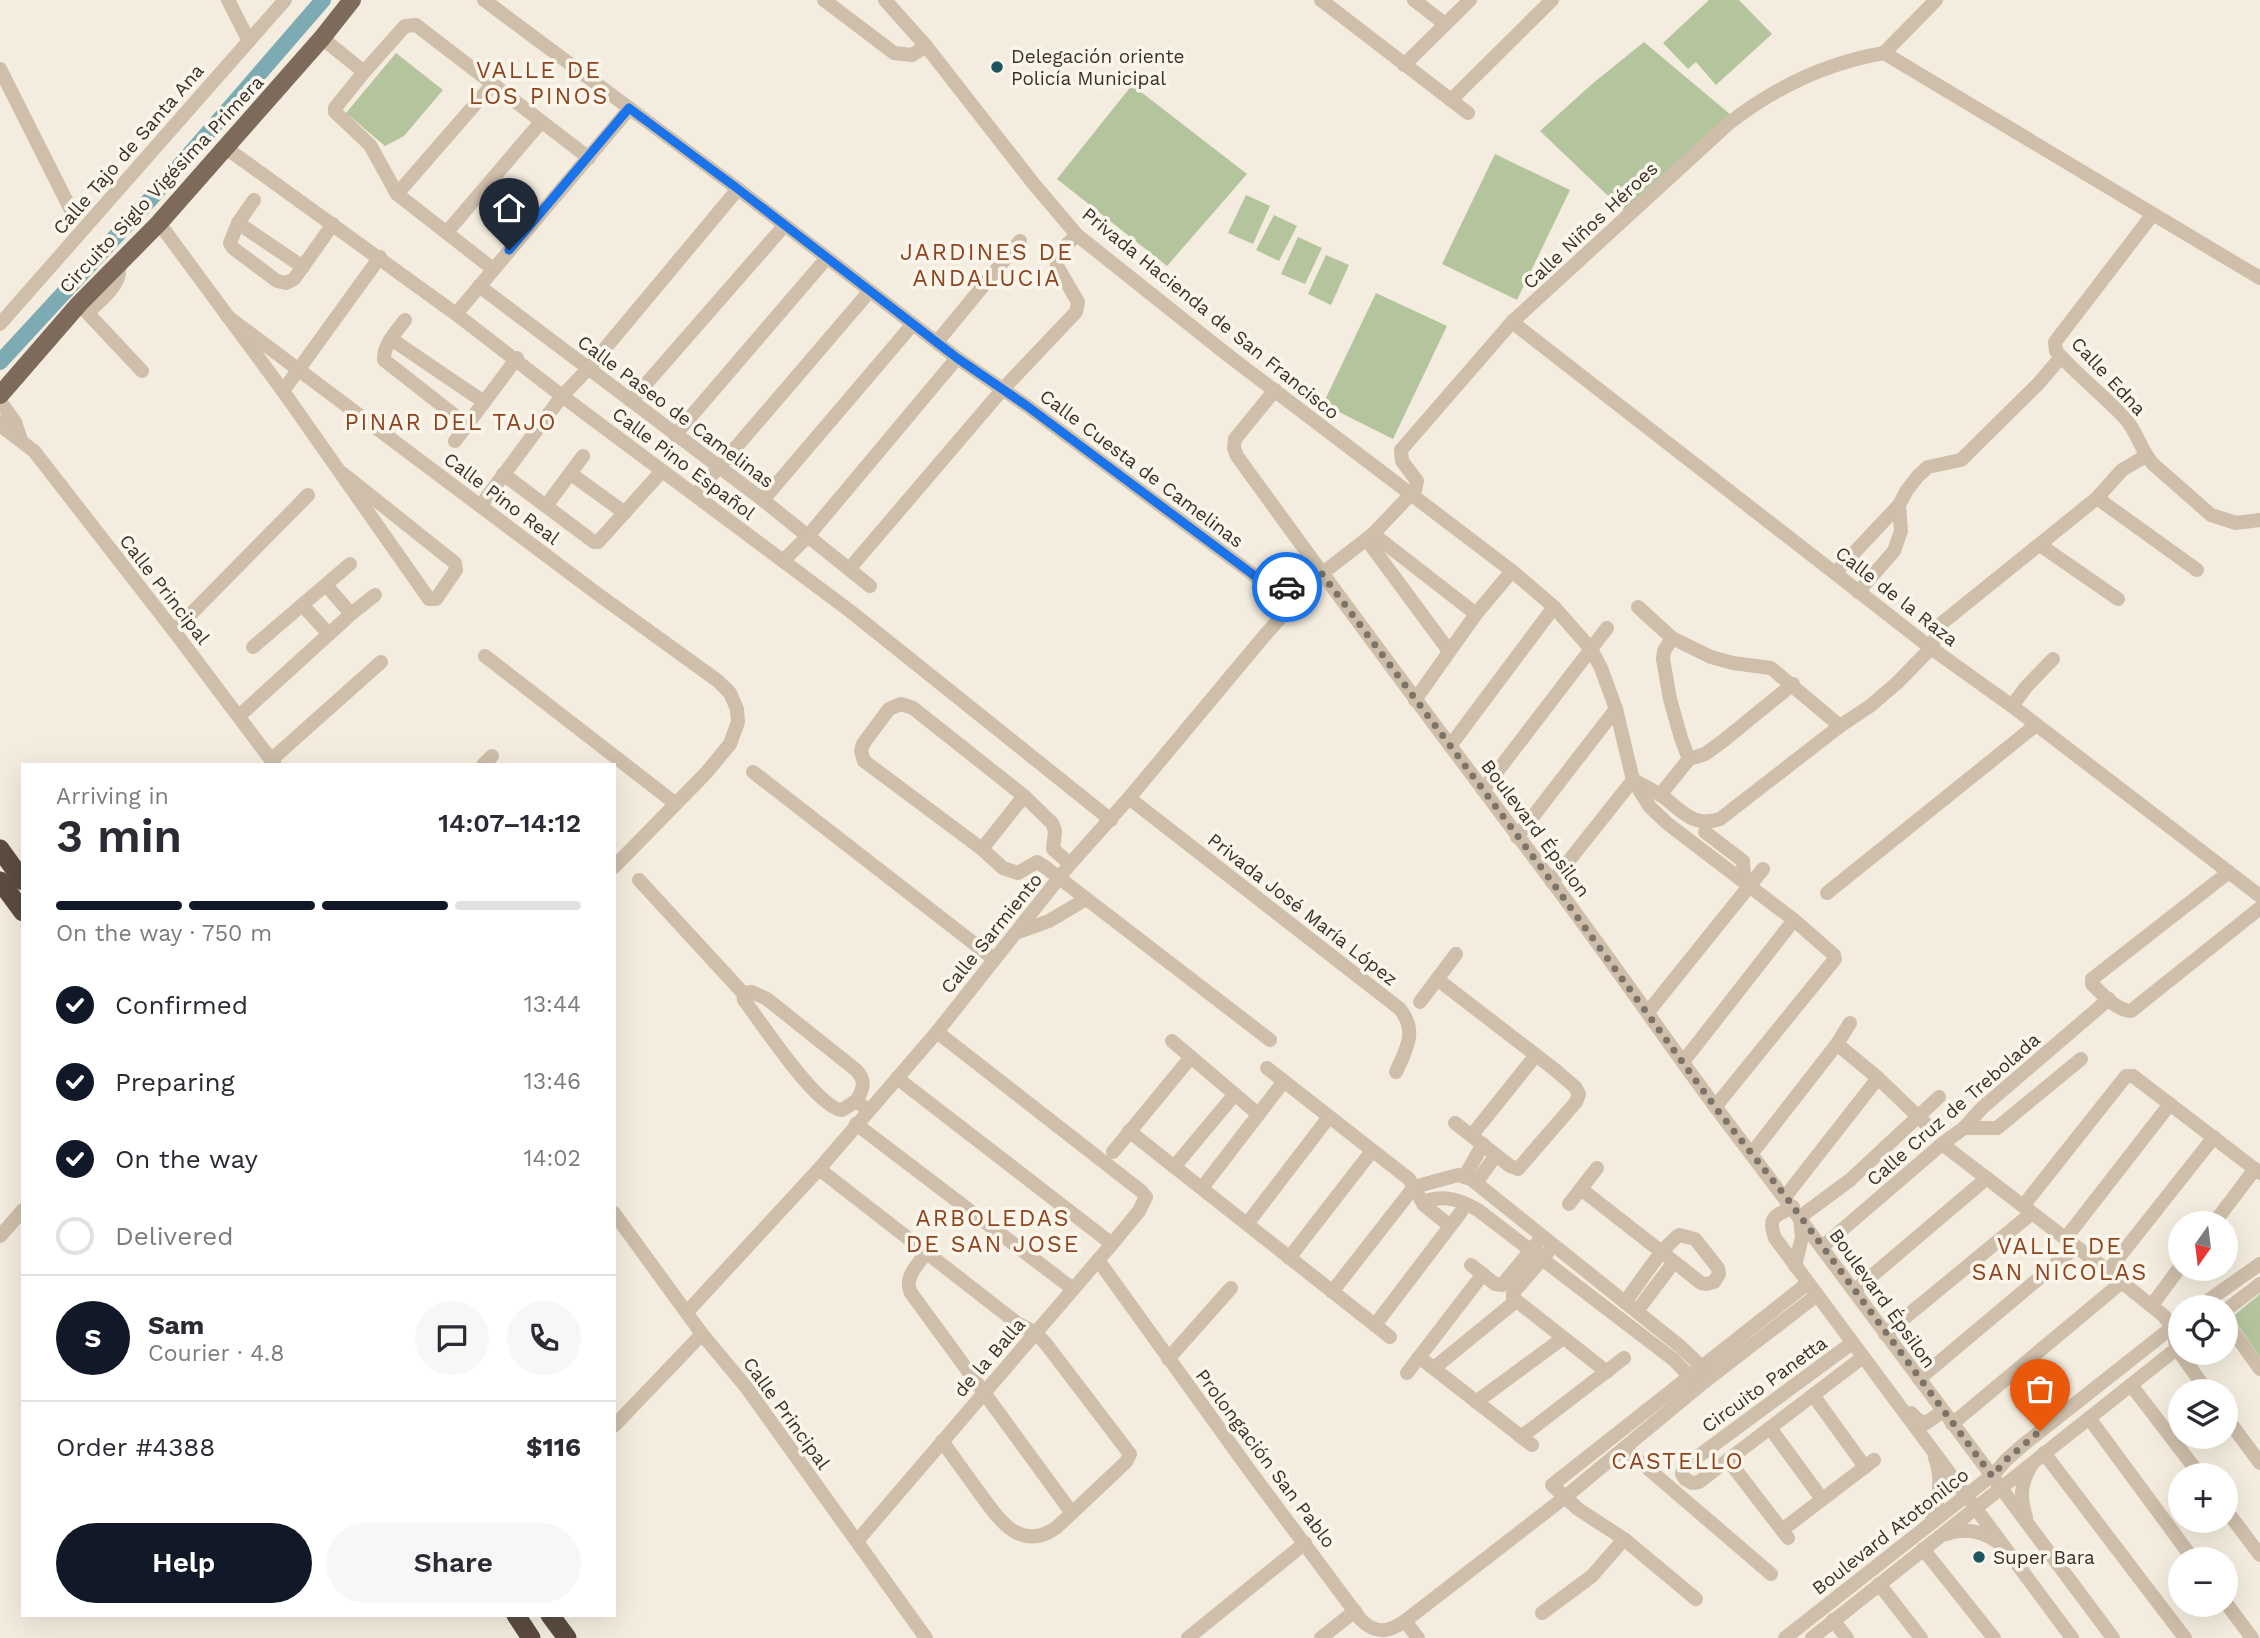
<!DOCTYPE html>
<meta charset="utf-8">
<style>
body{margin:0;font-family:"Work Sans",sans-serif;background:#f7f7f7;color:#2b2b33;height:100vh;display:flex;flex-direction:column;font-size:26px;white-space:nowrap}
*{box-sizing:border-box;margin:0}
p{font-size:23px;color:#7c7c81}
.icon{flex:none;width:38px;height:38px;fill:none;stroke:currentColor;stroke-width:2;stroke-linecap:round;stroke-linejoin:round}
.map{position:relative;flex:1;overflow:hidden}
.panel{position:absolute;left:21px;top:763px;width:595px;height:854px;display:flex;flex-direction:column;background:#fff;border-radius:0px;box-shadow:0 7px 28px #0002}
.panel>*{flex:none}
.needle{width:46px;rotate:194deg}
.controls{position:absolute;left:2168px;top:1211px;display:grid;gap:14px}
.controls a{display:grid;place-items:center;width:70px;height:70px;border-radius:50%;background:#fff;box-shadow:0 7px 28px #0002;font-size:35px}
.pin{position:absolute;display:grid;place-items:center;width:60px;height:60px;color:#fff;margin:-72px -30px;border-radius:50% 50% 50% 0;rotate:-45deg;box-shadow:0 0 7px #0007}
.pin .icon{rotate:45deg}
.courier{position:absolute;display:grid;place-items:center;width:70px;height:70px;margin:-35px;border:5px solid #1a73e8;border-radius:50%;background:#fff;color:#222;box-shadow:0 2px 9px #0007}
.headline em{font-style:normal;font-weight:600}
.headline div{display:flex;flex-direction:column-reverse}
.headline{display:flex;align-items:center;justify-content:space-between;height:119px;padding:0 35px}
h1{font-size:46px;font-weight:600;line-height:52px}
.bar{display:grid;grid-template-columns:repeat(4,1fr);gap:10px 7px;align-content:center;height:84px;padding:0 35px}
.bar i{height:9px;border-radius:5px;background:#e1e1e2}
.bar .selected{background:#111827}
.bar p{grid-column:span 4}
.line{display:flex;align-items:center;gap:18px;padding:0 35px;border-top:2px solid #e1e1e2}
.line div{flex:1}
.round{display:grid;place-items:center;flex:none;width:74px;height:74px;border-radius:37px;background:#f7f7f7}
ol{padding:0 35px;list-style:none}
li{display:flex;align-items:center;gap:21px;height:77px}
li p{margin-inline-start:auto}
li .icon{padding:7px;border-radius:50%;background:#111827;color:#fff;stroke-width:4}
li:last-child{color:#7c7c81}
li i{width:38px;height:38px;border:4px solid #e1e1e2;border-radius:50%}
.primary-button{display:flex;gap:14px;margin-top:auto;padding:14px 35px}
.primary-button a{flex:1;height:80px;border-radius:42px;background:#111827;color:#fff;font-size:28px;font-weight:600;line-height:80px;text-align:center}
.primary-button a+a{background:#f7f7f7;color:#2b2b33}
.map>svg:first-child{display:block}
.green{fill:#b4c59e}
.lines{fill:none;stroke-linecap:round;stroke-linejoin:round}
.river{stroke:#7cabb3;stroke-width:16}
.minor{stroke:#cebeaa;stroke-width:14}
.major{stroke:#7d6a5a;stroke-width:18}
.highway{stroke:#5c4c41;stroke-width:19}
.done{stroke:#7c7369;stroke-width:7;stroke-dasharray:0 12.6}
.route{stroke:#1a73e8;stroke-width:9}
.poi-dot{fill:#1d545f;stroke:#fbf6ec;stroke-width:2.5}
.labels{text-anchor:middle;stroke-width:7;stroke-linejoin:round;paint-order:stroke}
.poi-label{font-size:19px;fill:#3b312a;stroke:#fbf6ec;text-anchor:start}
.street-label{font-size:19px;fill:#3b312a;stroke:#fbf6ec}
.quarter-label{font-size:23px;letter-spacing:2px;fill:#8e441e;stroke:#fbf6ec}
</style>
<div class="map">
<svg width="2260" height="1638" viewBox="0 0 2260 1638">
<rect width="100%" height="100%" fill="#f4eddf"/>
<g class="green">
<path d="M1709,0h30l33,34 -56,51 -20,-23 -8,7 -25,-26z"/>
<path d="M1644,42l87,73 -105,98 -86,-82 52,-47z"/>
<path d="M396,53l47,37 -39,46 -19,10 -39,-33z"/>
<path d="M1132,85l115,89 -80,92 -110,-87z"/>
<path d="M1495,154l75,36 -53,110 -75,-36z"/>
<path d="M1246,195l24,11 -17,38 -25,-11z"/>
<path d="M1274,215l23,11 -18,35 -23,-11z"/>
<path d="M1298,237l24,11 -17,36 -24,-10z"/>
<path d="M1326,255l23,10 -18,40 -23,-11z"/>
<path d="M1376,293l71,33 -54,113 -70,-35z"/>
<path d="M2260,1294v63l-28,-40z"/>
</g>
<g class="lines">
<path class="river" d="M0,362l155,-168 168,-194"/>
<g class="minor">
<path d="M228,0l21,41"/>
<path d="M484,0l254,189 219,169 70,48 240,179 13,3 33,-9"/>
<path d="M824,0l70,53 18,2 14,-9"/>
<path d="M885,0l41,46 107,137 44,52 152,121 283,215 42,36 37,42 10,19 15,41 17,71 17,27 18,17 126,96 40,35 1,4 -120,148"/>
<path d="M1321,0l147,113"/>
<path d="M1414,0l31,24"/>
<path d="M322,38l42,34"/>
<path d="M1884,53l376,225"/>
<path d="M1884,53l52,-53"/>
<path d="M1404,65l66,-65"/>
<path d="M0,69l74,147"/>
<path d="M1451,100l101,-100"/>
<path d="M226,148l230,166 106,82 288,215 261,209"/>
<path d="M397,194l95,-109"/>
<path d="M254,200l-16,23 -8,20 3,5 44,33 9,2 8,-4 39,-55"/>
<path d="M2153,214l-98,128 1,9c21,24 46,43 68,66 14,15 16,33 29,47l58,51 25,8 24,-3"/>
<path d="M159,223l124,168 146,208h7l20,-29 -1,-7 -113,-90"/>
<path d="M238,223l65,44"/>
<path d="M447,232l94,-110"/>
<path d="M493,269l-96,-75 -27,-49 -35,-33v-4l29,-36 41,-46 11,-1 173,133"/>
<path d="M479,286l284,214 107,86"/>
<path d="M79,304l63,67"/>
<path d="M88,313c13,-14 37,-30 30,-50"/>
<path d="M456,314l174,-206"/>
<path d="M227,316l372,279 119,86 12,12 7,16 1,13 -8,22 -24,29 -92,94"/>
<path d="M405,320c-9,12 -22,25 -21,40l83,65"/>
<path d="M1512,322l419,326 81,58 248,190"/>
<path d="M0,324l285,-324"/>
<path d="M391,339l93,63"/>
<path d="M937,342l83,-101"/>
<path d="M1275,390l-40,49 -1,9 3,8c104,144 210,286 317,428 55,73 106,148 160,221 134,177 267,355 399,533"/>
<path d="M283,391l97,-134"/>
<path d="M632,400l152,-174"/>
<path d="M0,401l15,21 6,18"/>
<path d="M0,422l5,7 29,22 140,180 101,134"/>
<path d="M675,435l151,-176"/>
<path d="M455,441l62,-83"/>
<path d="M503,474l91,68h4l64,-71"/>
<path d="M571,474l54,39"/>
<path d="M696,494l173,-202"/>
<path d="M2097,498l100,72"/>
<path d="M763,500l150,-176"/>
<path d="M481,505l81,-109 25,-26 151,-181"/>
<path d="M546,506l37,-50"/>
<path d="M1373,534l103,80"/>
<path d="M1367,540l82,111"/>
<path d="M2040,545l78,54"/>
<path d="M783,561l25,-25 149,-178"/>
<path d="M850,568l152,-178 74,-78 2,-10 -21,-36c-2,-14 11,-22 20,-31"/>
<path d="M1835,573l64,-68"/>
<path d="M326,585l25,29"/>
<path d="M1858,592l36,-41 7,-20 -2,-26 8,-15 11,-14 10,-9 33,-7 77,-76 23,-27"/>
<path d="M303,606l26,28"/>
<path d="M1638,607l34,31 39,19 22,6 38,5 69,58"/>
<path d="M174,631l134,-136"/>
<path d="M253,647l97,-83"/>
<path d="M485,656l191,148"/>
<path d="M1415,700l61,-86 36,-43"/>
<path d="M2012,706l14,-19 27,-28"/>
<path d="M239,716l112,-102 24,-19"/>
<path d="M1450,746l104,-139"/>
<path d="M1689,759l16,-5 18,-13 70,-57"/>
<path d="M271,760l110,-98"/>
<path d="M483,765l9,-9"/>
<path d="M753,772l241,187"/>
<path d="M1483,790l124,-162"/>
<path d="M1660,795l29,-36 -8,-21 -11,-39 -7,-40 1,-8 8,-13"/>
<path d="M1129,798l271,211c18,23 6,40 -4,63"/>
<path d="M1705,832l38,29 1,19"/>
<path d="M1517,837l99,-128"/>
<path d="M982,849l42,-53"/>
<path d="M1070,864l-17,-15 2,-18 -3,-8 -28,-27 -111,-88 -12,-4 -12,5 -26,35 -2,7 3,10 118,88 21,19 15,5 19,-11 8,5 225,173"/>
<path d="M2229,872l-137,107v5c10,10 24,26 39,27l129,-103"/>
<path d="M639,880l104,113 1,7c17,22 73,108 98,110l14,-9 12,9"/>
<path d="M1552,882l81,-102c10,5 20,10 29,16 21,15 31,32 58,23l120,-93 30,-20 28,-24 33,-34 11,-25 155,-125 25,-28 24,-14"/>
<path d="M1827,893l209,-168"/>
<path d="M1016,933l33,-12 37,-22"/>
<path d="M1437,979l117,90 21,18 4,7 -3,8 -58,67 -8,-3 -55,-43"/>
<path d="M743,993l9,-1 15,7 89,71c10,10 8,19 0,31"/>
<path d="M1420,1002l36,-48"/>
<path d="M1648,1012l115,-143"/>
<path d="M1172,1041l86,73"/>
<path d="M1837,1044l41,34 51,49"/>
<path d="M1683,1062l111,-142"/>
<path d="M1267,1068l142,111 15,26 26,21"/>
<path d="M897,1078l215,166"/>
<path d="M856,1124l217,165"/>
<path d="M1964,1128h33l84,-69"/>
<path d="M1129,1131l261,206"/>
<path d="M1472,1135l64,-80"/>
<path d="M1942,1144l166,127 56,45 8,12 5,21 30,42"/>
<path d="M1113,1152l78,-95"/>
<path d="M1752,1153l85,-109 13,-21"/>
<path d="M1174,1167l61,-73"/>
<path d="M819,1169l198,154 19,10 10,11 84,110 -4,8 -69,65c-37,27 -59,-9 -79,-36 -12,-17 -24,-33 -36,-50"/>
<path d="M1465,1176l18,-32"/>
<path d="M1476,1183l20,-28"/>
<path d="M1414,1187l44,-12 13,4 210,168 27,26"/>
<path d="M1202,1188l82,-107"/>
<path d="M1581,1189l82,64 38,30 5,1 8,-2 5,-8 -1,-6 -23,-29 -16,-4c-20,16 -38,46 -54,67"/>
<path d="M1785,1197l93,-119"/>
<path d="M1569,1204l28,-36"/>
<path d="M1424,1205l5,-5c19,-5 33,1 49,10l196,150 22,23"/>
<path d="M2023,1206l103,-130h7l127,97"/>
<path d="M1793,1207c-18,9 -26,10 -18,31l297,400"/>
<path d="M614,1213l88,121 44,53 180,251"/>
<path d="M1800,1217l50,-37 89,-83"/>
<path d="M2214,1223l41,-54"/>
<path d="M1247,1224l82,-107"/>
<path d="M0,1236l23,-26"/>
<path d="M2065,1239l105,-135"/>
<path d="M1822,1247l120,-103 22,-16 18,-20 127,-109"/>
<path d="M927,1252c-9,13 -24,25 -16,41l161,220"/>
<path d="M1548,1252l-35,41v5l94,74"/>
<path d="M1289,1258l83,-107"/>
<path d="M1098,1260l152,211 111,149c16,15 28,12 44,1l13,17"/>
<path d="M1471,1265l24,19 7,1 35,-42"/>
<path d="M1795,1266l7,-29 -2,-19"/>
<path d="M2108,1271l106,-134"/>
<path d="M1854,1291l133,-113"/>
<path d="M1332,1292l82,-105"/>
<path d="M2152,1305l28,-38"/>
<path d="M2199,1307l61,-43"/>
<path d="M2226,1310l34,-26"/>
<path d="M1637,1311l37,-49"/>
<path d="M687,1312l132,-143 118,-137 133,-168 59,-66 136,-163 50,-56 58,-45 42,-44 2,-9 -15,-20 -1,-11 111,-128 216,-198c47,-37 98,-61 156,-71"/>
<path d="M2226,1322l34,47"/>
<path d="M1375,1325l86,-113"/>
<path d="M1885,1334l147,-121"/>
<path d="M1852,1343l-167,123 -3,8 3,5 7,4 7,-1 164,-125"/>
<path d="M1419,1357l113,88"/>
<path d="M1168,1359l63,-71"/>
<path d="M1434,1368l82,-67"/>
<path d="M1407,1373l76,-99"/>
<path d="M1919,1379l157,-132"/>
<path d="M2131,1385l69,90"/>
<path d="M1813,1395l52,72"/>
<path d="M1476,1402l87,-64"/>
<path d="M1911,1413l7,7 8,3 17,-12"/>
<path d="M2226,1417l34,46"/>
<path d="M2089,1418l104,141"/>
<path d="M1952,1424l170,-142"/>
<path d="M614,1426l88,-92"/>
<path d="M1770,1428l52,71"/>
<path d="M1521,1437l103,-79"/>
<path d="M1624,1448l147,126"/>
<path d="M2044,1453l141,185"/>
<path d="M1728,1460l60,78"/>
<path d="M2226,1510l34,45"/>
<path d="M2026,1517c-6,-20 -6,-33 5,-51"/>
<path d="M1931,1523c8,-21 12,-44 4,-65"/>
<path d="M1782,1530l92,-70"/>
<path d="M1946,1534c18,-6 34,-4 50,7"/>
<path d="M858,1540l254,-296 27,-33 7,-14 -5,-6 -204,-159"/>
<path d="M1923,1549l71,89"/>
<path d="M1879,1584l42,54"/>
<path d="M1696,1599l-72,-60 -46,-30 -26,-24 256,-202"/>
<path d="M2226,1603l26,35"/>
<path d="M1542,1613l50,-37 32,-37"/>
<path d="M1833,1620l14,18"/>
<path d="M1405,1621l159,-123 135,-112 118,-91"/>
<path d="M1188,1638l117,-95"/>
<path d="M1321,1638l34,-27"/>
<path d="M1785,1638l210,-165 11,-13 17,-15 157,-124"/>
<path d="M1812,1638l368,-292"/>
</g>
<path class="major" d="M0,395l79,-91 80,-81 163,-185 30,-38"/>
<g class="highway">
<path d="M0,849l23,32"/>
<path d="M0,881l23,31"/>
<path d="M516,1615l15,23"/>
<path d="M550,1615l17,23"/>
</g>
</g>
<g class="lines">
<path class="done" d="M1287,587l28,-8 7,-5 230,308 163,225 71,90 206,279 14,-16 34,-29"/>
<path class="route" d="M509,250l120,-142 109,81 219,169 70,48 240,179 13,4 7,-2"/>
</g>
<g class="poi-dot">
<circle cx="997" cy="67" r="7"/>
<circle cx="1979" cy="1557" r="7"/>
</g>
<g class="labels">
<g class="poi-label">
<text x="1011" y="63">Delegación oriente<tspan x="1011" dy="22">Policía Municipal</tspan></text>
<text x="1993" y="1564">Super Bara</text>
</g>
<g class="street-label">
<text transform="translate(128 149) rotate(-49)" y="7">Calle Tajo de Santa Ana</text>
<text transform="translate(161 184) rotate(-47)" y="7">Circuito Siglo Vigésima Primera</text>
<text transform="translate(1590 225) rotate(-43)" y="7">Calle Niños Héroes</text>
<text transform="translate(1211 313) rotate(39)" y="7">Privada Hacienda de San Francisco</text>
<text transform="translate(2109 376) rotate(47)" y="7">Calle Edna</text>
<text transform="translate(676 411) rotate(37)" y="7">Calle Paseo de Camelinas</text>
<text transform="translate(684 463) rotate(37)" y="7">Calle Pino Español</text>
<text transform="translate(1142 468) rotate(37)" y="7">Calle Cuesta de Camelinas</text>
<text transform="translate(502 498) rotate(37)" y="7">Calle Pino Real</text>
<text transform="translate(165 589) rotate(52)" y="7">Calle Principal</text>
<text transform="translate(1897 596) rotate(38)" y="7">Calle de la Raza</text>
<text transform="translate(1536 828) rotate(53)" y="7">Boulevard Épsilon</text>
<text transform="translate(1303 909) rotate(38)" y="7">Privada José María López</text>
<text transform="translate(991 933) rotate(-51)" y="7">Calle Sarmiento</text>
<text transform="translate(1953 1109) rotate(-41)" y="7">Calle Cruz de Trebolada</text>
<text transform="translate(1883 1298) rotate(54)" y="7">Boulevard Épsilon</text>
<text transform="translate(989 1357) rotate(-49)" y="7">de la Balla</text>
<text transform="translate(1764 1384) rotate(-36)" y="7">Circuito Panetta</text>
<text transform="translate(787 1413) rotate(54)" y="7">Calle Principal</text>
<text transform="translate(1266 1458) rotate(53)" y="7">Prolongación San Pablo</text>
<text transform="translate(1890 1531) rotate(-38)" y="7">Boulevard Atotonilco</text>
</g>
<g class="quarter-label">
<text x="539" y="78">VALLE DE<tspan x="539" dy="26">LOS PINOS</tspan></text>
<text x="987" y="260">JARDINES DE<tspan x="987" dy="26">ANDALUCIA</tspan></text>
<text x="451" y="430">PINAR DEL TAJO</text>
<text x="993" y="1226">ARBOLEDAS<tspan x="993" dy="26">DE SAN JOSE</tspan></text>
<text x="2060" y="1254">VALLE DE<tspan x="2060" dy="26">SAN NICOLAS</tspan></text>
<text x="1678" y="1469">CASTELLO</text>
</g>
</g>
</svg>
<div class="controls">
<a><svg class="needle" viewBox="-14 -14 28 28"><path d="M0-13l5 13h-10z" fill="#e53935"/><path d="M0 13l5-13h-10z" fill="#7c7c81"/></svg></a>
<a><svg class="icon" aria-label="locate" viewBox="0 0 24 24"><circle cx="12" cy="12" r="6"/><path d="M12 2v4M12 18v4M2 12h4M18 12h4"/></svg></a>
<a><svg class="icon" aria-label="layers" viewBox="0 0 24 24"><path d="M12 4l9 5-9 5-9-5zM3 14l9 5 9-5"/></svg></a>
<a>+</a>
<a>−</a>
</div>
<div class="pin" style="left:2040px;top:1431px;background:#ea580c"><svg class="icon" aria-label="bag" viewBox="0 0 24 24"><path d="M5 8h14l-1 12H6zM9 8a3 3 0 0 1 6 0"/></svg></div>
<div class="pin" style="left:509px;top:250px;background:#1f2937"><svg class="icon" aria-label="home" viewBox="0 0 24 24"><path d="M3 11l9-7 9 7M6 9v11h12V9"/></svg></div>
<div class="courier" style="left:1287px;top:587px"><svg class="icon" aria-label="car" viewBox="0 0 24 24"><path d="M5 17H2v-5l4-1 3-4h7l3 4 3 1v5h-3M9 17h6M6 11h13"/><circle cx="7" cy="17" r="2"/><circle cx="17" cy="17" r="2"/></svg></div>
<section class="panel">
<div class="headline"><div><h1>3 min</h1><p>Arriving in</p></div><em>14:07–14:12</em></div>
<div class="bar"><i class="selected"></i><i class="selected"></i><i class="selected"></i><i></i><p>On the way · 750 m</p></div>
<ol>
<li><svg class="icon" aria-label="check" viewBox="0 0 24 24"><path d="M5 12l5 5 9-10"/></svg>Confirmed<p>13:44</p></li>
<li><svg class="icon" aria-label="check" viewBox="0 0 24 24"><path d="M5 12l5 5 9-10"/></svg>Preparing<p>13:46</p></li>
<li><svg class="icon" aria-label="check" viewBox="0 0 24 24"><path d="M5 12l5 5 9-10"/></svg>On the way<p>14:02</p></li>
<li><i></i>Delivered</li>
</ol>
<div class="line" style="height:126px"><b class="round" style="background:#111827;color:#fff">S</b><div><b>Sam</b><p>Courier · 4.8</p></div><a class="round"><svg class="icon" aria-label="chat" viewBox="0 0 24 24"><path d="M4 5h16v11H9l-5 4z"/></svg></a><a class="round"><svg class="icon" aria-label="phone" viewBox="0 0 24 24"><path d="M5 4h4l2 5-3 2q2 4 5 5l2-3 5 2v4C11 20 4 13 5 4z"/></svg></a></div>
<div class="line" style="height:91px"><div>Order #4388</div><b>$116</b></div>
<div class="primary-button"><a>Help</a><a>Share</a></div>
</section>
</div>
